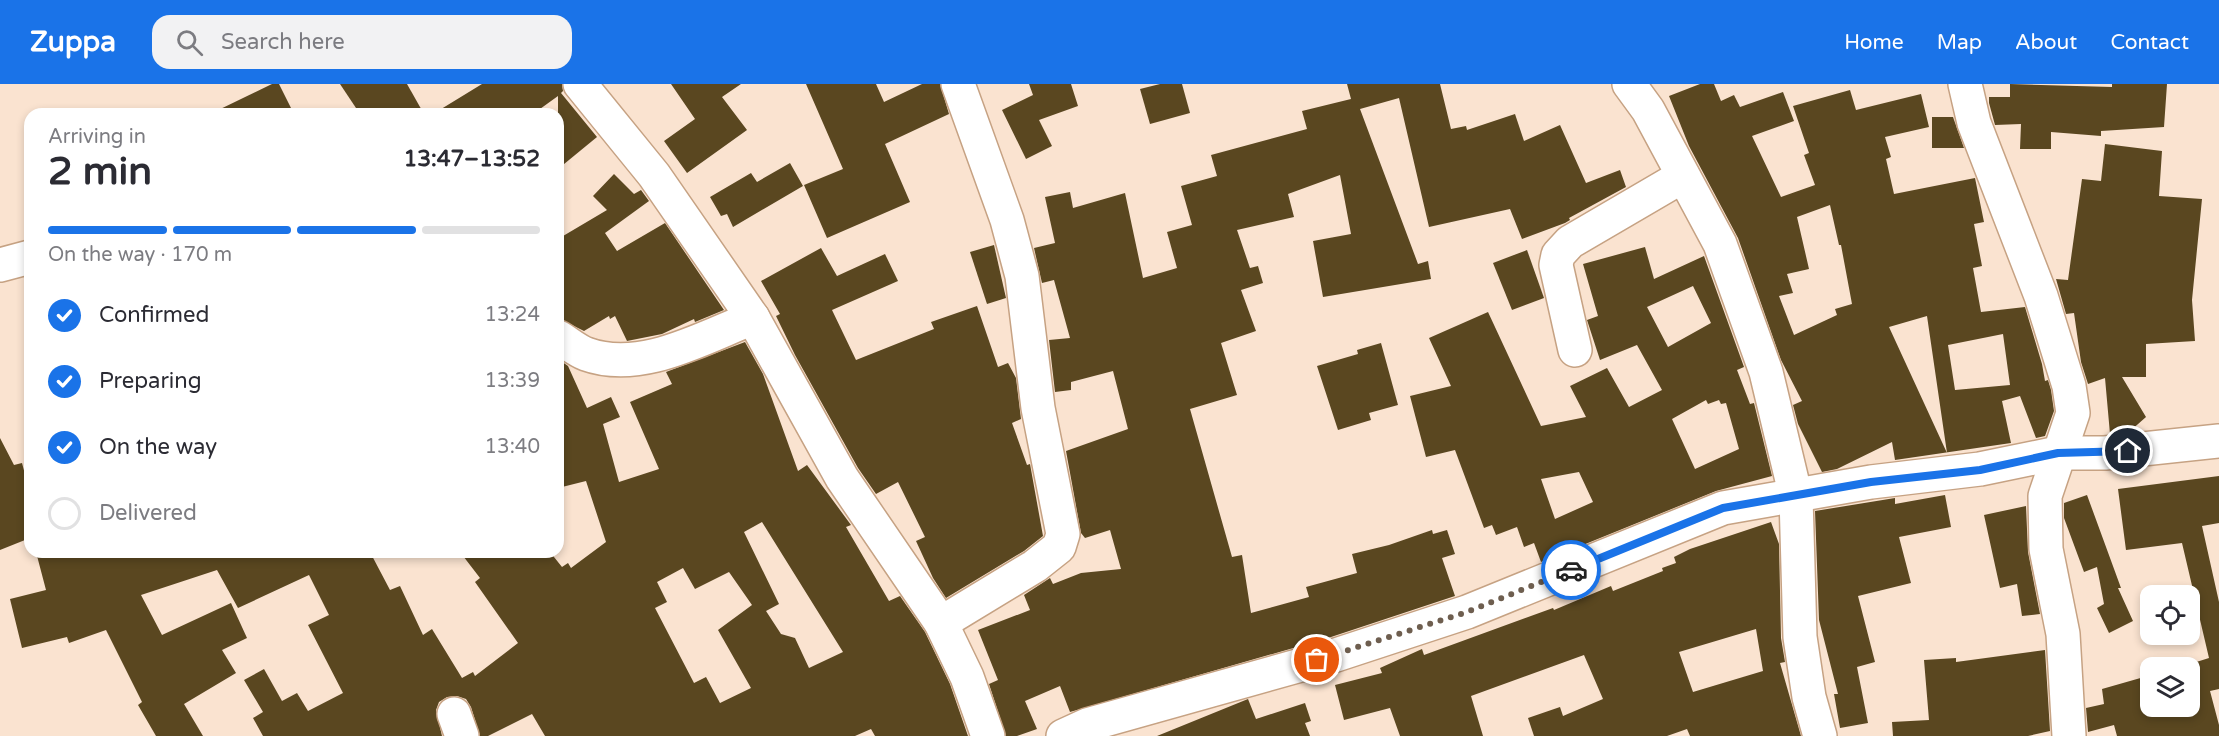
<!DOCTYPE html>
<meta charset="utf-8">
<style>
body{margin:0;font-family:"Varela Round",sans-serif;background:#f2f2f3;color:#2b2b33;height:100vh;display:flex;flex-direction:column;font-size:22px;white-space:nowrap}
*{box-sizing:border-box;margin:0}
p{font-size:20px;color:#7c7c81}
.icon{flex:none;width:33px;height:33px;fill:none;stroke:currentColor;stroke-width:2;stroke-linecap:round;stroke-linejoin:round}
.map{position:relative;flex:1;overflow:hidden}
.sheet{position:absolute;left:24px;top:24px;width:540px;height:450px;display:flex;flex-direction:column;background:#fff;border-radius:18px;box-shadow:0 3px 9px #0003}
.sheet>*{flex:none}
.controls{position:absolute;left:2140px;top:501px;display:grid;gap:12px}
.controls a{display:grid;place-items:center;width:60px;height:60px;border-radius:12px;background:#fff;box-shadow:0 3px 9px #0003;font-size:30px}
.pin{position:absolute;display:grid;place-items:center;width:51px;height:51px;color:#fff;margin:-26px;border:3px solid #fff;border-radius:50%;box-shadow:0 2px 6px #0007}
.courier{position:absolute;display:grid;place-items:center;width:60px;height:60px;margin:-30px;border:4px solid #1a73e8;border-radius:50%;background:#fff;color:#222;box-shadow:0 2px 8px #0007}
.head em{font-style:normal;font-weight:800}
.head div{display:flex;flex-direction:column-reverse}
.head{display:flex;align-items:center;justify-content:space-between;height:102px;padding:0 24px}
h1{font-size:39px;font-weight:800;line-height:45px}
.bar{display:grid;grid-template-columns:repeat(4,1fr);gap:9px 6px;align-content:center;height:72px;padding:0 24px}
.bar i{height:8px;border-radius:4px;background:#e1e1e2}
.bar .on{background:#1a73e8}
.bar p{grid-column:span 4}
ol{padding:0 24px;list-style:none}
li{display:flex;align-items:center;gap:18px;height:66px}
li p{margin-inline-start:auto}
li .icon{padding:6px;border-radius:50%;background:#1a73e8;color:#fff;stroke-width:4}
li:last-child{color:#7c7c81}
li i{width:33px;height:33px;border:3px solid #e1e1e2;border-radius:50%}
header{display:flex;align-items:center;gap:36px;box-sizing:border-box;height:84px;padding:0 30px;background:#1a73e8;color:#fff}
header strong{font-size:28px}
nav{display:flex;gap:33px;margin-inline-start:auto;font-size:21px}
.search{width:420px;height:54px;background:#f2f2f3;display:flex;align-items:center;gap:15px;box-sizing:border-box;padding:0 21px;border-radius:18px;color:#7c7c81;font-size:22px}
.map>svg:first-child{display:block}
.building{fill:#5a4720;fill-rule:evenodd}
.lines{fill:none;stroke-linecap:round;stroke-linejoin:round}
.minor-casing{stroke:#c6a283;stroke-width:36}
.minor{stroke:#fff;stroke-width:33}
.done{stroke:#6e5e4f;stroke-width:6;stroke-dasharray:0 10.8}
.route{stroke:#1a73e8;stroke-width:8}
</style>
<header>
<strong>Zuppa</strong>
<div class="search"><svg class="icon" aria-label="search" viewBox="0 0 24 24"><circle cx="10" cy="10" r="6"/><path d="M15 15l6 6"/></svg>Search here</div>
<nav><a>Home</a><a>Map</a><a>About</a><a>Contact</a></nav>
</header>
<div class="map">
<svg width="2219" height="652" viewBox="0 0 2219 652">
<rect width="100%" height="100%" fill="#fae3d0"/>
<g class="building">
<path d="M272,0h7l15,30h-84z"/>
<path d="M340,0h67l17,30h-64z"/>
<path d="M482,0h80l1,7 -2,2 36,44 -39,32v-73l-25,18h-100z"/>
<path d="M671,0h70l-19,13 25,33 -60,43 -23,-32 31,-22z"/>
<path d="M806,0h70l8,18 38,-18h18l9,30 -64,30 25,58 -83,36 -23,-53 39,-16z"/>
<path d="M1029,0h42l7,22 -39,14 13,26 -26,13 -24,-49 31,-15z"/>
<path d="M1160,0h22l8,29 -40,11 -10,-35z"/>
<path d="M1347,0h93l11,45 15,-3 1,4 48,-16 9,27 36,-16 26,58 34,-13 6,17 -57,31 1,2 -5,3 -43,16 -12,-30 -81,18 -30,-129 -39,11 58,155 10,-3 3,18 -108,18 -10,-56 38,-7 -11,-59 -52,19 6,23 -57,13 13,38 8,-2 5,17 -22,7 15,41 -35,12 16,52 -47,14 42,148 10,-2 9,58 58,-16 -3,-10 51,-14 -5,-19 37,-9 43,-15 1,4 14,-4 8,24 -13,4 13,38 -127,42 -258,74 -10,-26 -35,15 12,28 -20,7h-11l-17,-52 9,-4 -20,-50 52,-20 -6,-15 26,-17 3,6 28,-11 40,-4 -11,-39 -25,8 -4,-5 -15,-82 62,-22 -15,-58 -42,11v8l-16,2 -6,-52 21,-2 -16,-58 -12,3 -8,-35 21,-5 -10,-46 25,-5 3,16 52,-15 18,85 34,-10 -10,-36 25,-7 -11,-39 36,-10 -6,-21 96,-26 -5,-18 49,-12z"/>
<path d="M1700,0h14l7,17 13,-6 6,12 43,-15 11,29 -42,15 29,61 34,-12 -11,-30 5,-2 -16,-47 57,-16 6,20 65,-16 8,33 -44,10 6,20 -5,2 8,35 81,-16 9,44 -10,2 8,42 -9,2 8,44 44,-5 17,57 3,17 3,-1 3,10 3,21 -9,25 -9,2 -16,-42 -18,5 9,42 -116,17 -3,-18 -55,27 -15,3 -24,-48 -5,-19 9,-4 -21,-41 -43,-122 -49,-92 -20,-50zM1830,121l9,40h2l11,59 -17,5 2,6 -43,20 -15,-39 14,-3 -6,-19 22,-5 -12,-52zM1927,232l20,137 -58,-126zM2003,250l7,51 -55,5 -7,-45z"/>
<path d="M2010,0l102,3v-3h55l-3,43 -63,4v5l-50,-4v17h-31l1,-25 -26,1 -6,-22v-6h21z"/>
<path d="M1932,33h21l11,31h-32z"/>
<path d="M2105,60l57,7 -3,45 43,3 -10,101 3,41 -49,3v33h-24l24,40 -17,15 -19,2 -5,-56 -17,6 -7,-22 -7,-49 -8,1 -10,-35 12,1 14,-101 19,2z"/>
<path d="M790,79l13,23 -70,41 -6,-13 -6,2 -11,-19 41,-24 6,9z"/>
<path d="M614,90l20,20 7,-4 8,11 -44,32 12,18 48,-28 59,87 -29,12 -1,-3 -32,15 -35,7 -12,-25 -5,3 -1,-3 -25,15 -26,-13v-79l49,-29 -14,-14z"/>
<path d="M994,161l12,53 -19,6 -17,-52z"/>
<path d="M1645,163l9,32 50,-23 40,111 -7,3 13,34 4,-1 18,73 -56,15 -175,71 -7,-19 -10,4 -7,-20 -21,8 -4,-10 -8,3 -29,-78 -29,7 -16,-61 41,-10 -22,-48 59,-26 53,114 45,-9 -16,-31 37,-18 22,39 33,-17 -25,-45 -37,15 -13,-40 11,-4 -15,-52zM1693,202l18,37 -43,24 -21,-40zM1706,316l2,4 11,-4 2,4 5,-1 13,46 -44,20 -23,-50zM1579,388l14,30 -38,17 -14,-40z"/>
<path d="M821,164l16,28 48,-22 13,27 -66,29 24,50 78,-31 -3,-7 46,-16 21,61 10,-4 8,15 5,41 -9,4 15,42 3,-1 13,72 -19,15 -78,47 -13,-20 -17,-37 9,-4 -27,-55 -22,12 -18,-26 -63,-113 -19,-39 4,-2 -19,-33z"/>
<path d="M1527,166l17,48 -32,12 -19,-47z"/>
<path d="M745,258l18,32 35,97 9,-6 44,60 -5,2 43,74 11,-5 25,36 25,52 18,52h-93l-4,-7 -16,7h-310l-13,-22 -44,22h-8l-9,-29 -5,-8 -9,-3 -10,1 -8,5 -3,8 6,26h-179l-10,-18 10,-6 -19,-32 20,-11 18,32 15,-8 11,18 35,-18 -35,-68 21,-10 -20,-40 -71,33 -21,-38 -76,25 21,40 69,-32 16,35 -25,12 14,23 -52,31 19,32h-47l-18,-31 4,-3 -36,-72 -37,13 -2,-6 -45,11 -12,-49 36,-9 -10,-38h334l20,38 10,-4 23,49 9,-6 30,49 11,-6 2,4 43,-33 -43,-61 5,-4 -20,-26h90l12,15 6,-4 3,5 35,-26 -20,-61 -28,7v-129l10,7 19,42 24,-11 9,20 -17,7 16,58 40,-13 -29,-67 42,-18 -6,-12zM762,438l81,130 -34,16 -14,-30 -14,-4 -15,-23 13,-7 -35,-72zM683,484l12,21 34,-17 23,33 -34,25 33,58 -31,15 -14,-26 -12,6 -39,-75 12,-6 -10,-20z"/>
<path d="M1381,259l17,62 -29,8 2,7 -33,10 -21,-64 41,-12 -1,-4z"/>
<path d="M0,354l14,27 8,-2 8,30v45l-30,12z"/>
<path d="M2219,392v47l-17,3 17,76v87l-9,2 9,34v11h-102l-3,-11 -26,7 -2,-24 18,-4 -2,-15 49,-14v31h39v-42l19,-6 -27,-115 -56,7 -8,-61z"/>
<path d="M1945,411l6,32 -52,10 12,46 -53,13 17,66 -18,5 11,56 -28,5 -6,-34h4l-19,-74 -4,-109 80,-13v6z"/>
<path d="M2087,411l34,93h-3l15,33 -24,12 -12,-25 7,-4 -7,-37 -13,5 -20,-54v-15z"/>
<path d="M2026,422l2,46 12,62 -18,2 -5,-32 -17,4 -16,-73z"/>
<path d="M1771,438l8,22 2,94 4,24 -5,1 21,73h-111l-3,-7 -20,7h-133l-6,-18 32,-11 3,9 40,-17 -19,-44 -113,41 12,40h-83l-10,-28 -46,12 -9,-35 47,-12 -2,-5 42,-19 2,6 129,-47 1,2 57,-24 2,5 50,-20 -1,-3 14,-5 -2,-6 16,-8zM1756,545l7,42 -70,21 -14,-40z"/>
<path d="M2045,566l5,81 -22,5h-135l-1,-14 37,-2 -5,-60 32,-2v4z"/>
<path d="M1248,615l8,20 49,-16 6,18 -6,2 5,13h-153z"/>
</g>
<g class="lines">
<defs>
<g id="minor">
<path d="M580,0l74,91 99,143 89,160 99,145 26,54 21,59"/>
<path d="M1629,0l19,26 72,134 46,128 30,125 4,140 9,60 11,39"/>
<path d="M1965,0l9,39 67,173 28,90 4,27 -28,83 1,53 17,85 6,102"/>
<path d="M0,181l30,-8"/>
<path d="M558,253c9,5 18,13 28,17 55,20 116,-16 167,-36"/>
<path d="M1575,266l-19,-85 2,-10 12,-13 113,-66"/>
<path d="M941,539l94,-57 24,-19 4,-13 -25,-126 -16,-132 -15,-56 -49,-136"/>
<path d="M454,630l8,22"/>
<path d="M1063,652l24,-11 246,-69 134,-44 256,-104 148,-26 109,-13 78,-16h47l114,-12"/>
</g>
</defs>
<use href="#minor" class="minor-casing"/>
<use href="#minor" class="minor"/>
</g>
<g class="lines">
<path class="done" d="M1317,576l150,-48 104,-42"/>
<path class="route" d="M1571,486l152,-62 148,-26 109,-12 78,-17 70,-2"/>
</g>
</svg>
<div class="controls">
<a><svg class="icon" aria-label="locate" viewBox="0 0 24 24"><circle cx="12" cy="12" r="6"/><path d="M12 2v4M12 18v4M2 12h4M18 12h4"/></svg></a>
<a><svg class="icon" aria-label="layers" viewBox="0 0 24 24"><path d="M12 4l9 5-9 5-9-5zM3 14l9 5 9-5"/></svg></a>
</div>
<div class="pin" style="left:1317px;top:576px;background:#ea580c"><svg class="icon" aria-label="bag" viewBox="0 0 24 24"><path d="M5 8h14l-1 12H6zM9 8a3 3 0 0 1 6 0"/></svg></div>
<div class="pin" style="left:2128px;top:367px;background:#1f2937"><svg class="icon" aria-label="home" viewBox="0 0 24 24"><path d="M3 11l9-7 9 7M6 9v11h12V9"/></svg></div>
<div class="courier" style="left:1571px;top:486px"><svg class="icon" aria-label="car" viewBox="0 0 24 24"><path d="M5 17H2v-5l4-1 3-4h7l3 4 3 1v5h-3M9 17h6M6 11h13"/><circle cx="7" cy="17" r="2"/><circle cx="17" cy="17" r="2"/></svg></div>
<section class="sheet">
<div class="head"><div><h1>2 min</h1><p>Arriving in</p></div><em>13:47–13:52</em></div>
<div class="bar"><i class="on"></i><i class="on"></i><i class="on"></i><i></i><p>On the way · 170 m</p></div>
<ol>
<li><svg class="icon" aria-label="check" viewBox="0 0 24 24"><path d="M5 12l5 5 9-10"/></svg>Confirmed<p>13:24</p></li>
<li><svg class="icon" aria-label="check" viewBox="0 0 24 24"><path d="M5 12l5 5 9-10"/></svg>Preparing<p>13:39</p></li>
<li><svg class="icon" aria-label="check" viewBox="0 0 24 24"><path d="M5 12l5 5 9-10"/></svg>On the way<p>13:40</p></li>
<li><i></i>Delivered</li>
</ol>
</section>
</div>
